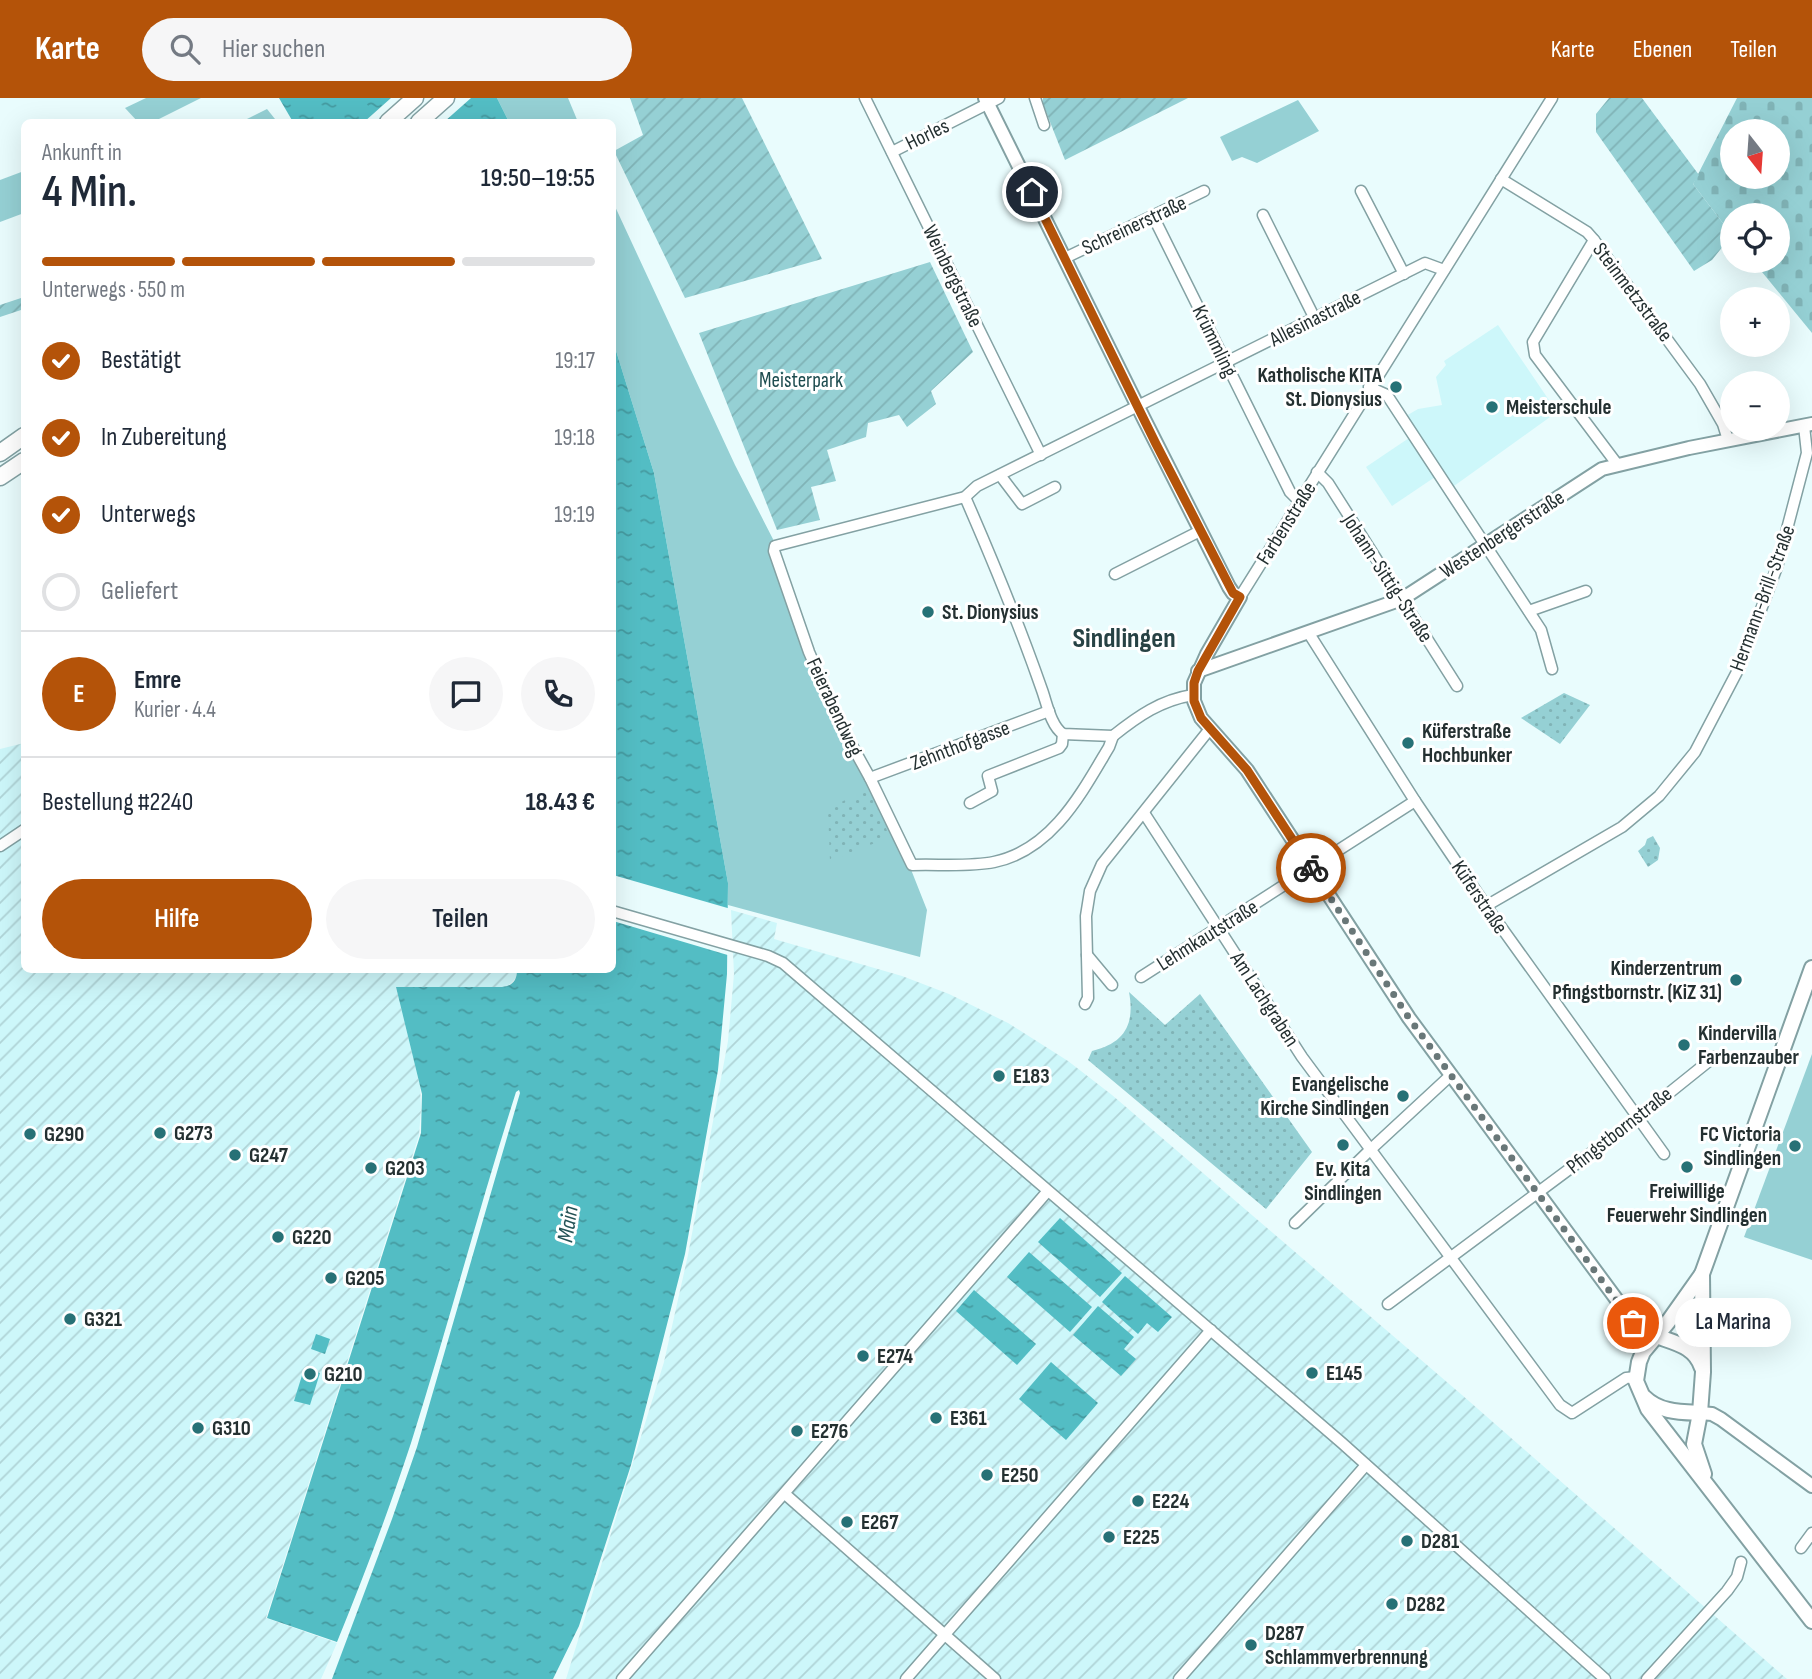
<!DOCTYPE html>
<html lang="de">
<meta charset="utf-8">
<style>
body{margin:0;font-family:"Sofia Sans Condensed",sans-serif;background:#f6f6f7;color:#1f2937;height:100vh;display:flex;flex-direction:column;font-size:26px;white-space:nowrap}
*{box-sizing:border-box;margin:0}
p{font-size:23px;color:#747a83}
.icon{flex:none;width:38px;height:38px;fill:none;stroke:currentColor;stroke-width:2;stroke-linecap:round;stroke-linejoin:round}
.map{position:relative;flex:1;overflow:hidden}
.details{position:absolute;left:21px;top:21px;width:595px;height:854px;display:flex;flex-direction:column;background:#fff;border-radius:10px;box-shadow:0 7px 28px #0002}
.details>*{flex:none}
.needle{width:46px;rotate:163deg}
.controls{position:absolute;left:1720px;top:21px;display:grid;gap:14px}
.controls a{display:grid;place-items:center;width:70px;height:70px;border-radius:50%;background:#fff;box-shadow:0 7px 28px #0002;font-size:35px}
.pin{position:absolute;display:grid;place-items:center;width:60px;height:60px;color:#fff;margin:-30px;border:4px solid #fff;border-radius:50%;box-shadow:0 2px 7px #0007}
.courier{position:absolute;display:grid;place-items:center;width:70px;height:70px;margin:-35px;border:5px solid #b45309;border-radius:50%;background:#fff;color:#222;box-shadow:0 2px 9px #0007}
.bubble{position:absolute;height:49px;border-radius:24px;background:#fff;box-shadow:0 7px 28px #0002;font-size:23px;font-weight:600;line-height:49px;text-align:center}
.overview em{font-style:normal;font-weight:600}
.overview div{display:flex;flex-direction:column-reverse}
.overview{display:flex;align-items:center;justify-content:space-between;height:119px;padding:0 21px}
h1{font-size:46px;font-weight:600;line-height:52px}
.bar{display:grid;grid-template-columns:repeat(4,1fr);gap:10px 7px;align-content:center;height:84px;padding:0 21px}
.bar i{height:9px;border-radius:5px;background:#e0e1e3}
.bar .on{background:#b45309}
.bar p{grid-column:span 4}
.line{display:flex;align-items:center;gap:18px;padding:0 21px;border-top:2px solid #e0e1e3}
.line div{flex:1}
.round{display:grid;place-items:center;flex:none;width:74px;height:74px;border-radius:37px;background:#f6f6f7}
ol{padding:0 21px;list-style:none}
li{display:flex;align-items:center;gap:21px;height:77px}
li p{margin-inline-start:auto}
li .icon{padding:7px;border-radius:50%;background:#b45309;color:#fff;stroke-width:4}
li:last-child{color:#747a83}
li i{width:38px;height:38px;border:4px solid #e0e1e3;border-radius:50%}
.action{display:flex;gap:14px;margin-top:auto;padding:14px 21px}
.action a{flex:1;height:80px;border-radius:42px;background:#b45309;color:#fff;font-size:28px;font-weight:600;line-height:80px;text-align:center}
.action a+a{background:#f6f6f7;color:#1f2937}
header{display:flex;align-items:center;gap:42px;box-sizing:border-box;height:98px;padding:0 35px;background:#b45309;color:#fff}
header strong{font-size:33px}
nav{display:flex;gap:38px;margin-inline-start:auto;font-size:24px}
.search{width:490px;height:63px;background:#f6f6f7;display:flex;align-items:center;gap:18px;box-sizing:border-box;padding:0 24px;border-radius:38px;color:#747a83;font-size:26px}
.map>svg:first-child{display:block}
.built{fill:#cdf7fa}
.industrial{fill:url(#industrial-furrows)}
.grass{fill:#95d0d4}
.cemetery{fill:url(#cemetery-stones);fill-rule:evenodd}
.park{fill:url(#park-dots)}
.garden{fill:url(#garden-furrows)}
.water{fill:url(#water-ripples)}
.pier{fill:#e9fcfd}
.lines{fill:none;stroke-linecap:round;stroke-linejoin:round}
.minor-casing{stroke:#83a1a3;stroke-width:13}
.tertiary-casing{stroke:#83a1a3;stroke-width:16}
.secondary-casing{stroke:#83a1a3;stroke-width:18}
.trunk-casing{stroke:#83a1a3;stroke-width:19}
.minor{stroke:#fff;stroke-width:10}
.tertiary{stroke:#fff;stroke-width:12}
.secondary{stroke:#fff;stroke-width:14}
.trunk{stroke:#fff;stroke-width:16}
.done{stroke:#697778;stroke-width:7;stroke-dasharray:0 12.6}
.route{stroke:#b45309;stroke-width:9}
.poi-dot{fill:#277176;stroke:#fff;stroke-width:2.5}
.labels{text-anchor:middle;stroke-width:6;stroke-linejoin:round;paint-order:stroke}
.street-label{font-size:21px;fill:#243031;stroke:#fff}
.poi-label{font-size:21px;font-weight:bold;fill:#243031;stroke:#fff;text-anchor:start}
.park-label{font-size:21px;fill:#1d4c4f;stroke:#fff}
.water-label{font-size:23px;font-style:italic;fill:#245356;stroke:#fff}
.district-label{font-size:28px;font-weight:bold;fill:#274244;stroke:#fff}
</style>
<header>
<strong>Karte</strong>
<div class="search"><svg class="icon" aria-label="search" viewBox="0 0 24 24"><circle cx="10" cy="10" r="6"/><path d="M15 15l6 6"/></svg>Hier suchen</div>
<nav><a>Karte</a><a>Ebenen</a><a>Teilen</a></nav>
</header>
<div class="map">
<svg width="1812" height="1581" viewBox="0 0 1812 1581">
<defs>
<pattern id="industrial-furrows" width="10" height="10" patternUnits="userSpaceOnUse" patternTransform="scale(1.75)"><rect width="10" height="10" fill="#cdf7fa"/><path d="M-1 1l2-2M0 10L10 0M9 11l2-2" fill="none" stroke="#b0d4d7"/></pattern>
<pattern id="cemetery-stones" width="16" height="16" patternUnits="userSpaceOnUse" patternTransform="scale(1.75)"><rect width="16" height="16" fill="#95d0d4"/><path d="M2 7V4a2 2 0 0 1 4 0v3zM10 15v-3a2 2 0 0 1 4 0v3z" fill="#80b3b6"/></pattern>
<pattern id="park-dots" width="8" height="8" patternUnits="userSpaceOnUse" patternTransform="scale(1.75)"><rect width="8" height="8" fill="#95d0d4"/><path d="M2 2h.1M6 6h.1" fill="none" stroke="#80b3b6" stroke-width="1.8" stroke-linecap="round"/></pattern>
<pattern id="garden-furrows" width="10" height="10" patternUnits="userSpaceOnUse" patternTransform="scale(1.75)"><rect width="10" height="10" fill="#95d0d4"/><path d="M-1 1l2-2M0 10L10 0M9 11l2-2" fill="none" stroke="#80b3b6"/></pattern>
<pattern id="water-ripples" width="26" height="14" patternUnits="userSpaceOnUse" patternTransform="scale(1.75)"><rect width="26" height="14" fill="#53bdc4"/><path d="M2 4q2-2 4 0t4 0M15 11q2-2 4 0t4 0" fill="none" stroke="#459aa0"/></pattern>
</defs>
<rect width="100%" height="100%" fill="#e9fcfd"/>
<g class="built">
<path d="M1498,227l59,87 -103,74 -48,-70 12,-7 24,-4 -6,-28 10,-12 -2,-4z"/>
<path d="M1409,340l26,39 -43,29 -26,-39z"/>
</g>
<g class="industrial">
<path d="M24,645v227h493v7l-10,10h-111l24,99 1,23 -2,26 -153,483 71,25 -16,36h-321v-930z"/>
<path d="M731,812l46,13 -3,16 128,37 47,18 59,29 60,38 44,34 350,300 325,284h-1221l98,-317 24,-107 40,-214 6,-67z"/>
</g>
<g class="grass">
<path d="M146,0h55l-48,24h-15l-13,-14z"/>
<path d="M497,0h71l10,24h-69z"/>
<path d="M1298,2l21,31 -62,32 -15,-6 -10,4 -12,-24z"/>
<path d="M267,11l8,10 -6,3h-28z"/>
<path d="M24,73v42l-24,9v-42z"/>
<path d="M612,102l123,265 40,78 -3,9 97,230 41,85 17,43 -7,47 -192,-52v-22l-74,-410 -41,-132z"/>
<path d="M1812,956v206l-68,-23z"/>
</g>
<path class="cemetery" d="M1737,0h75v235l-59,-72h25v-46h-46v20l-39,-51zM1732,33h46v46h-46z"/>
<g class="park">
<path d="M1564,595l26,12 -30,39 -39,-26z"/>
<path d="M867,689l23,50 -60,24 -2,-51z"/>
<path d="M1653,738l7,12 -2,12 -10,7 -10,-16 7,-6 2,-6z"/>
<path d="M1129,894l36,33 35,-31 112,158 -46,57 -178,-149 4,-9c33,-8 43,-27 37,-59z"/>
</g>
<g class="garden">
<path d="M630,0h112l80,161 -137,39 -71,-147 29,-16z"/>
<path d="M1043,0h145l-123,62 -22,-56z"/>
<path d="M1609,0h33l57,77 -6,9 39,51 -20,25 -18,11 -98,-139v-18z"/>
<path d="M930,164l43,90 -42,39 5,13 -29,23 -8,-12 -31,8 -2,14 -39,13 9,31 -25,6 9,33 -43,10 -78,-197z"/>
<path d="M24,199v12l-24,8v-12z"/>
</g>
<g class="water">
<path d="M279,0h218l12,24h-216z"/>
<path d="M613,243l41,132 74,410 -1,91 -9,96 -33,184 -54,211 -52,161 -26,53h-221l60,-160 25,-72 103,-354 -1,-3 -3,2c-37,116 -68,234 -105,351 -22,67 -47,133 -74,199l-70,-24 154,-485 1,-39 -26,-107h106c11,-1 15,-7 15,-17h95z"/>
<path d="M1060,1120l62,55 -22,24 -62,-55z"/>
<path d="M1029,1154l63,55 -22,25 -63,-55z"/>
<path d="M1125,1178l47,41 -14,15 -11,-9 -9,11 -36,-32z"/>
<path d="M974,1192l62,54 -19,21 -61,-54z"/>
<path d="M1098,1208l36,31 -10,12 12,10 -15,17 -48,-41z"/>
<path d="M316,1236l14,5 -5,15 -14,-5z"/>
<path d="M1051,1264l47,41 -32,37 -47,-41z"/>
<path d="M304,1271l16,4 -10,32 -16,-4z"/>
</g>
<g class="pier">
<path d="M391,0h80l-27,24h-80z"/>
<path d="M613,777l118,34v47l-118,-35z"/>
</g>
<g class="lines">
<defs>
<g id="minor">
<path d="M865,0l176,357"/>
<path d="M1035,0l9,27"/>
<path d="M892,54l107,-54"/>
<path d="M1501,81l86,53 7,8 106,144 23,40 5,16"/>
<path d="M1361,93l43,83"/>
<path d="M1263,117l52,104"/>
<path d="M1153,118l137,276 9,9"/>
<path d="M1594,142l-61,102 2,13 82,109"/>
<path d="M1065,160l139,-67"/>
<path d="M1369,289l18,8 154,235 11,39"/>
<path d="M1317,374l11,11 129,203"/>
<path d="M1000,377l22,29 33,-17"/>
<path d="M965,399c28,64 54,127 77,193 5,14 9,36 21,44l50,2c25,-20 48,-36 80,-41"/>
<path d="M1115,476l85,-43"/>
<path d="M1240,499l312,-499"/>
<path d="M1529,513l57,-20"/>
<path d="M1308,534l107,169 71,105 178,248"/>
<path d="M1113,638l-4,11c-28,47 -57,103 -115,115 -24,5 -57,2 -82,3l-42,-87 -31,-56 -30,-70 -35,-101 1,-5 190,-49 12,-11 448,-223 19,7"/>
<path d="M870,680l179,-67"/>
<path d="M970,705l22,-12 -4,-15 71,-28 3,-4 1,-10"/>
<path d="M1144,715l158,244 258,348 12,8 54,-35 10,-1"/>
<path d="M0,748l24,-16"/>
<path d="M1486,808l136,-79 37,-31 36,-44 44,-84 38,-101 30,-114 -3,-27"/>
<path d="M612,813l156,45 15,7 559,480 263,236"/>
<path d="M1087,857l25,30"/>
<path d="M1141,879l274,-176"/>
<path d="M1085,906l3,-6 -2,-82 4,-25 12,-27 107,-134"/>
<path d="M1295,1125l75,-73 81,-75"/>
<path d="M1388,1206l250,-186 76,-61"/>
<path d="M785,1396l210,185"/>
<path d="M1801,1450l11,-15"/>
<path d="M622,1581l425,-487"/>
<path d="M906,1581l305,-349"/>
<path d="M1179,1581l187,-214"/>
<path d="M1647,1581l80,-88 10,-14 4,-15"/>
</g>
<g id="tertiary">
<path d="M985,0l159,321 85,168 4,6 7,4 -33,57 -13,29v18l7,17 46,52 162,248 222,301 12,33"/>
<path d="M1198,573l204,-72 200,-130 87,-21 123,-24"/>
<path d="M1700,1315l12,1 9,5 91,67"/>
</g>
<g id="secondary">
<path d="M1812,870l-110,306 -34,48 -25,30 -4,10 -3,19 12,28 164,212"/>
<path d="M1702,1176l1,98 -3,41 -6,31 10,30"/>
<path d="M1656,1238c19,7 39,10 46,32"/>
<path d="M1644,1299c15,15 35,15 56,16"/>
</g>
<g id="trunk">
<path d="M388,24l27,-24"/>
<path d="M419,24l27,-24"/>
<path d="M0,355l24,-17"/>
<path d="M0,379l24,-16"/>
</g>
</defs>
<use href="#minor" class="minor-casing"/>
<use href="#tertiary" class="tertiary-casing"/>
<use href="#secondary" class="secondary-casing"/>
<use href="#trunk" class="trunk-casing"/>
<use href="#minor" class="minor"/>
<use href="#tertiary" class="tertiary"/>
<use href="#secondary" class="secondary"/>
<use href="#trunk" class="trunk"/>
</g>
<g class="lines">
<path class="done" d="M1311,770l98,150 224,305"/>
<path class="route" d="M1032,94l124,252 77,149 7,4 -42,74 -4,12v18l7,17 46,52 64,98"/>
</g>
<g class="poi-dot">
<circle cx="1396" cy="289" r="7"/>
<circle cx="1492" cy="309" r="7"/>
<circle cx="928" cy="514" r="7"/>
<circle cx="1408" cy="645" r="7"/>
<circle cx="1736" cy="882" r="7"/>
<circle cx="1684" cy="947" r="7"/>
<circle cx="999" cy="978" r="7"/>
<circle cx="1403" cy="998" r="7"/>
<circle cx="160" cy="1035" r="7"/>
<circle cx="30" cy="1036" r="7"/>
<circle cx="1343" cy="1047" r="7"/>
<circle cx="1795" cy="1048" r="7"/>
<circle cx="235" cy="1057" r="7"/>
<circle cx="1687" cy="1069" r="7"/>
<circle cx="371" cy="1070" r="7"/>
<circle cx="278" cy="1139" r="7"/>
<circle cx="331" cy="1180" r="7"/>
<circle cx="70" cy="1221" r="7"/>
<circle cx="863" cy="1258" r="7"/>
<circle cx="1312" cy="1275" r="7"/>
<circle cx="310" cy="1276" r="7"/>
<circle cx="936" cy="1320" r="7"/>
<circle cx="198" cy="1330" r="7"/>
<circle cx="797" cy="1333" r="7"/>
<circle cx="987" cy="1377" r="7"/>
<circle cx="1138" cy="1403" r="7"/>
<circle cx="847" cy="1424" r="7"/>
<circle cx="1109" cy="1439" r="7"/>
<circle cx="1407" cy="1443" r="7"/>
<circle cx="1392" cy="1506" r="7"/>
<circle cx="1251" cy="1547" r="7"/>
</g>
<g class="labels">
<g class="street-label">
<text transform="translate(927 36) rotate(-26)" y="7">Horles</text>
<text transform="translate(1134 127) rotate(-25)" y="7">Schreinerstraße</text>
<text transform="translate(953 178) rotate(64)" y="7">Weinbergstraße</text>
<text transform="translate(1633 194) rotate(53)" y="7">Steinmetzstraße</text>
<text transform="translate(1315 220) rotate(-27)" y="7">Allesinastraße</text>
<text transform="translate(1215 243) rotate(64)" y="7">Krümmling</text>
<text transform="translate(1286 425) rotate(-58)" y="7">Farbenstraße</text>
<text transform="translate(1502 436) rotate(-33)" y="7">Westenbergerstraße</text>
<text transform="translate(1388 480) rotate(57)" y="7">Johann-Sittig-Straße</text>
<text transform="translate(1762 500) rotate(-70)" y="7">Hermann-Brill-Straße</text>
<text transform="translate(835 609) rotate(65)" y="7">Feierabendweg</text>
<text transform="translate(960 647) rotate(-21)" y="7">Zehnthofgasse</text>
<text transform="translate(1480 799) rotate(56)" y="7">Küferstraße</text>
<text transform="translate(1207 837) rotate(-32)" y="7">Lehmkautstraße</text>
<text transform="translate(1265 901) rotate(57)" y="7">Am Lachgraben</text>
<text transform="translate(1619 1032) rotate(-38)" y="7">Pfingstbornstraße</text>
</g>
<g class="poi-label">
<text x="1382" y="284" text-anchor="end">Katholische KITA<tspan x="1382" dy="24">St. Dionysius</tspan></text>
<text x="1506" y="316">Meisterschule</text>
<text x="942" y="521">St. Dionysius</text>
<text x="1422" y="640">Küferstraße<tspan x="1422" dy="24">Hochbunker</tspan></text>
<text x="1722" y="877" text-anchor="end">Kinderzentrum<tspan x="1722" dy="24">Pfingstbornstr. (KiZ 31)</tspan></text>
<text x="1698" y="942">Kindervilla<tspan x="1698" dy="24">Farbenzauber</tspan></text>
<text x="1013" y="985">E183</text>
<text x="1389" y="993" text-anchor="end">Evangelische<tspan x="1389" dy="24">Kirche Sindlingen</tspan></text>
<text x="174" y="1042">G273</text>
<text x="44" y="1043">G290</text>
<text x="1781" y="1043" text-anchor="end">FC Victoria<tspan x="1781" dy="24">Sindlingen</tspan></text>
<text x="249" y="1064">G247</text>
<text x="385" y="1077">G203</text>
<text x="1343" y="1078" text-anchor="middle">Ev. Kita<tspan x="1343" dy="24">Sindlingen</tspan></text>
<text x="1687" y="1100" text-anchor="middle">Freiwillige<tspan x="1687" dy="24">Feuerwehr Sindlingen</tspan></text>
<text x="292" y="1146">G220</text>
<text x="345" y="1187">G205</text>
<text x="84" y="1228">G321</text>
<text x="877" y="1265">E274</text>
<text x="1326" y="1282">E145</text>
<text x="324" y="1283">G210</text>
<text x="950" y="1327">E361</text>
<text x="212" y="1337">G310</text>
<text x="811" y="1340">E276</text>
<text x="1001" y="1384">E250</text>
<text x="1152" y="1410">E224</text>
<text x="861" y="1431">E267</text>
<text x="1123" y="1446">E225</text>
<text x="1421" y="1450">D281</text>
<text x="1406" y="1513">D282</text>
<text x="1265" y="1542">D287<tspan x="1265" dy="24">Schlammverbrennung</tspan></text>
</g>
<g class="park-label">
<text x="801" y="289">Meisterpark</text>
</g>
<g class="water-label">
<text transform="translate(567 1126) rotate(-81)" y="8">Main</text>
</g>
<g class="district-label">
<text x="1124" y="549">Sindlingen</text>
</g>
</g>
</svg>
<div class="controls">
<a><svg class="needle" viewBox="-14 -14 28 28"><path d="M0-13l5 13h-10z" fill="#e53935"/><path d="M0 13l5-13h-10z" fill="#747a83"/></svg></a>
<a><svg class="icon" aria-label="locate" viewBox="0 0 24 24"><circle cx="12" cy="12" r="6"/><path d="M12 2v4M12 18v4M2 12h4M18 12h4"/></svg></a>
<a>+</a>
<a>−</a>
</div>
<div class="pin" style="left:1633px;top:1225px;background:#ea580c"><svg class="icon" aria-label="bag" viewBox="0 0 24 24"><path d="M5 8h14l-1 12H6zM9 8a3 3 0 0 1 6 0"/></svg></div>
<div class="pin" style="left:1032px;top:94px;background:#1f2937"><svg class="icon" aria-label="home" viewBox="0 0 24 24"><path d="M3 11l9-7 9 7M6 9v11h12V9"/></svg></div>
<div class="courier" style="left:1311px;top:770px"><svg class="icon" aria-label="bike" viewBox="0 0 24 24"><circle cx="6" cy="16" r="4"/><circle cx="18" cy="16" r="4"/><path d="M6 16l4-8h5l3 8M10 8l3 8H6M13 5h3"/></svg></div>
<div class="bubble" style="left:1675px;top:1200px;width:116px">La Marina</div>
<section class="details">
<div class="overview"><div><h1>4 Min.</h1><p>Ankunft in</p></div><em>19:50–19:55</em></div>
<div class="bar"><i class="on"></i><i class="on"></i><i class="on"></i><i></i><p>Unterwegs · 550 m</p></div>
<ol>
<li><svg class="icon" aria-label="check" viewBox="0 0 24 24"><path d="M5 12l5 5 9-10"/></svg>Bestätigt<p>19:17</p></li>
<li><svg class="icon" aria-label="check" viewBox="0 0 24 24"><path d="M5 12l5 5 9-10"/></svg>In Zubereitung<p>19:18</p></li>
<li><svg class="icon" aria-label="check" viewBox="0 0 24 24"><path d="M5 12l5 5 9-10"/></svg>Unterwegs<p>19:19</p></li>
<li><i></i>Geliefert</li>
</ol>
<div class="line" style="height:126px"><b class="round" style="background:#b45309;color:#fff">E</b><div><b>Emre</b><p>Kurier · 4.4</p></div><a class="round"><svg class="icon" aria-label="chat" viewBox="0 0 24 24"><path d="M4 5h16v11H9l-5 4z"/></svg></a><a class="round"><svg class="icon" aria-label="phone" viewBox="0 0 24 24"><path d="M5 4h4l2 5-3 2q2 4 5 5l2-3 5 2v4C11 20 4 13 5 4z"/></svg></a></div>
<div class="line" style="height:91px"><div>Bestellung #2240</div><b>18.43 €</b></div>
<div class="action"><a>Hilfe</a><a>Teilen</a></div>
</section>
</div>
